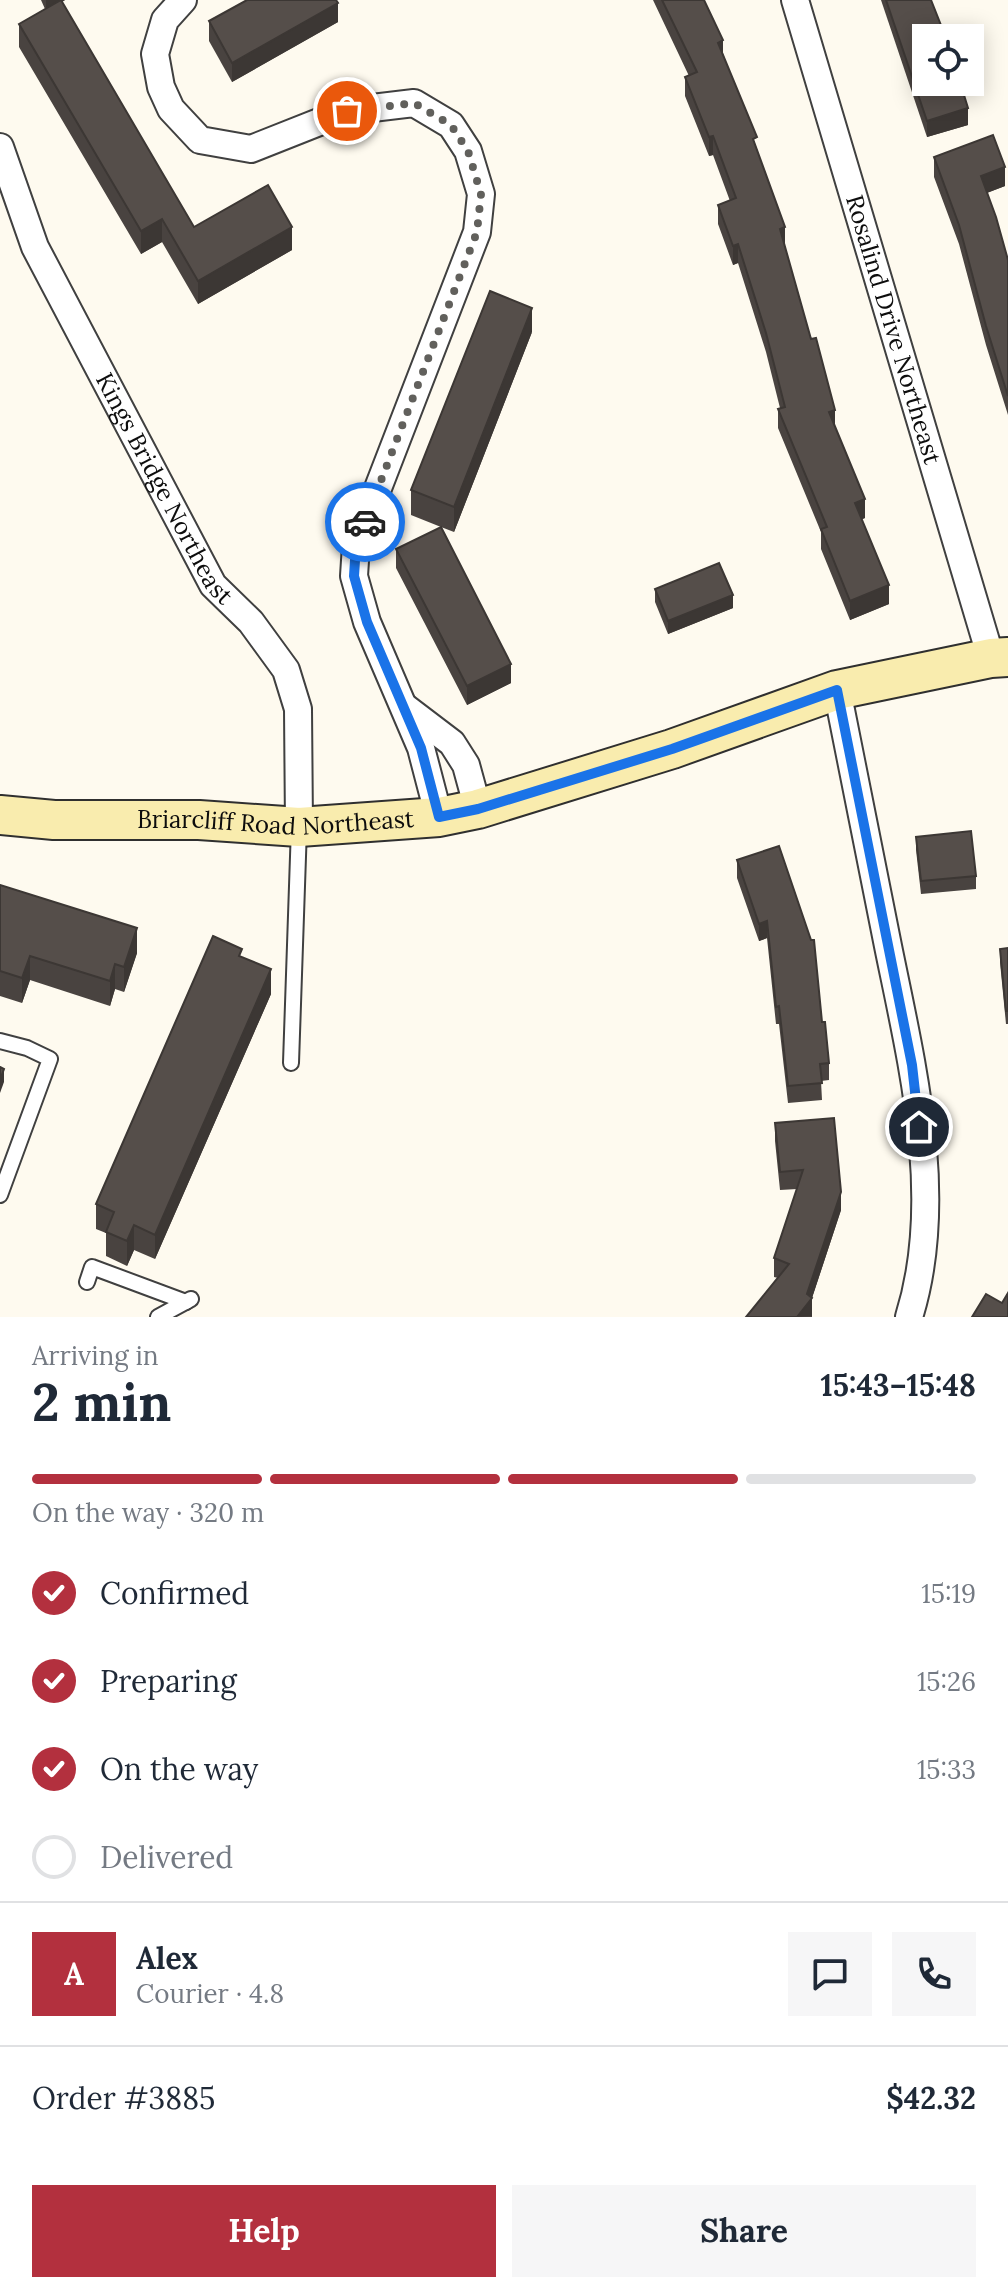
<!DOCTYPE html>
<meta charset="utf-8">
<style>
body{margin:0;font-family:Lora,serif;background:#f6f6f7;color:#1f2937;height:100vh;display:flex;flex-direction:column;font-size:30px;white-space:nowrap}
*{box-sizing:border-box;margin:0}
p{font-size:26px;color:#747a83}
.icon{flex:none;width:44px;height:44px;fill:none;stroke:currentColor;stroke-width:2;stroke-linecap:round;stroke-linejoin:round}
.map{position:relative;height:1317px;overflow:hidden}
.sheet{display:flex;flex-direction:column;background:#fff;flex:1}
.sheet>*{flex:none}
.controls{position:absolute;left:912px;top:24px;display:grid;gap:16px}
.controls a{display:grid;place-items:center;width:72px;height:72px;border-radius:0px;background:#fff;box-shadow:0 4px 20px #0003;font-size:40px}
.pin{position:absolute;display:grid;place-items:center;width:68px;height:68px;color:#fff;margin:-34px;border:4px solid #fff;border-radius:50%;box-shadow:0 2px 8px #0007}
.courier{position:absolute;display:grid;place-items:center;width:80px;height:80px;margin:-40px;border:6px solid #1a73e8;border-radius:50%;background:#fff;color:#222;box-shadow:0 2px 10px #0007}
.summary em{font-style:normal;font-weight:800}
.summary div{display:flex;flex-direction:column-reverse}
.summary{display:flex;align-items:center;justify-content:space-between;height:136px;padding:0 32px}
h1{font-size:52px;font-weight:800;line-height:60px}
.bar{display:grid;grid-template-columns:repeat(4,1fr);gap:12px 8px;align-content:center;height:96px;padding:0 32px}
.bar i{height:10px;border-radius:6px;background:#e0e1e3}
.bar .selected{background:#b3303e}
.bar p{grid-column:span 4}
.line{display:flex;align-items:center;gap:20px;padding:0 32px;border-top:2px solid #e0e1e3}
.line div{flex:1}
.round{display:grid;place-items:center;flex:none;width:84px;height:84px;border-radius:0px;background:#f6f6f7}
ol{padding:0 32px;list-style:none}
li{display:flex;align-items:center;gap:24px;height:88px}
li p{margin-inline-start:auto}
li .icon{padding:8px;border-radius:50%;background:#b3303e;color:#fff;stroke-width:4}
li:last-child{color:#747a83}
li i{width:44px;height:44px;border:4px solid #e0e1e3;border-radius:50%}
.button{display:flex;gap:16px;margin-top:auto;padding:16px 32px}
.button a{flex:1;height:92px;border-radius:0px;background:#b3303e;color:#fff;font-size:32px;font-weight:800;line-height:92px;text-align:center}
.button a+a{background:#f6f6f7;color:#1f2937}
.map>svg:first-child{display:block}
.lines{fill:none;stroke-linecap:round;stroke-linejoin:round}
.service-casing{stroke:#404040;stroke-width:18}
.minor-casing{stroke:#404040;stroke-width:30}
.secondary-casing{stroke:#2f2f2f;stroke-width:42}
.service{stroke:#fff;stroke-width:14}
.minor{stroke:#fff;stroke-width:26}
.secondary{stroke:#f9ecae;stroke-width:38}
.wall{fill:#494340}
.shaded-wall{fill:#3c3734}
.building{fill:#554e4a;stroke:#3c3734;stroke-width:2}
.done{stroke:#61605c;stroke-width:8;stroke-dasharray:0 14.4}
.route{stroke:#1a73e8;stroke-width:10}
.labels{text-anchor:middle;stroke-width:8;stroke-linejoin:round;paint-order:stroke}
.street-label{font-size:24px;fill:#0d0d0d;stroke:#fff}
</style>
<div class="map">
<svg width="1008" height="1317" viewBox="0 0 1008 1317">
<rect width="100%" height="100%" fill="#fefaef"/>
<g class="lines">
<defs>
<g id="service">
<path d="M0,1041l27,7 23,11 -50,136"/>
<path d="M291,1063l8,-236"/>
<path d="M87,1282l5,-15 94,35"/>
<path d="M158,1317l33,-18"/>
</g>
<g id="minor">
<path d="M183,0l-18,20 -10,34 6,33 10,22 29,31 51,9 96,-38 67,-8 37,22 17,26 13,43 -4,38 -121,313 -2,31 13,46 54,126 18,69"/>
<path id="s1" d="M795,0l196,658"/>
<path id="s2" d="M0,147l35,100 178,338 38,37 35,48 12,39 1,118"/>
<path d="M837,690c17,85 34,171 51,256 24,118 58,253 21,371"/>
<path d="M406,708l46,35 14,22 12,44"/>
</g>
<g id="secondary">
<path id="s3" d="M0,815l54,5h145l100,7 140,-10 39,-8 194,-60 165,-59 154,-32 17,-1"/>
</g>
</defs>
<use href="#service" class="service-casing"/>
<use href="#minor" class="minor-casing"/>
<use href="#secondary" class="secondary-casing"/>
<use href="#service" class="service"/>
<use href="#minor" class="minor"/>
<use href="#secondary" class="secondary"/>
</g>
<g class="wall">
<path d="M41,0h24l-3,2 132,225 98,23 -94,54 -36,-62 -21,12 -122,-207v-23l26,-15z"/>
<path d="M653,0h51l53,149 28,97 50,180 30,92 -3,1 27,85 -39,16 -29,-71v-17l-43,-104v-19l2,-1 -14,-56 -28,-89 -5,2 -15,-41v-19l12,-4 -17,-46 -4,1 -24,-60v-19l4,-1z"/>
<path d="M881,0h50l37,125 -41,12z"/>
<path d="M209,21l129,1 -106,60 -23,-41z"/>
<path d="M934,157l71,29 -18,7 21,67v155l-22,-70 -27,-101 -25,-67z"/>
<path d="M532,332l-78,200 -13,-5 70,156 -44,22 -71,-137v-19l45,-22 -30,-12v-25z"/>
<path d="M655,589l78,19 -65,26 -13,-32z"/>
<path d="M916,837l60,39v13l-55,5 -5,-44z"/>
<path d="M737,860l85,162 7,41v17l-8,1 1,19 -34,3 -9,-79h-3l-9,-86 -8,3 -22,-63z"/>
<path d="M0,885l137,68 -13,39 -9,-3 -5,17 -80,-26 -8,23 -22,-7z"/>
<path d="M1008,948v76h-2l-6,-62v-13z"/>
<path d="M242,957l29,37 -116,265 -21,-9 -7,16 -21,-10v-23l-10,-4v-25z"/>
<path d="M775,1123l66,87 -29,88v19h-66l32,-39 -4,-1v-19l23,-69 -17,1 -5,-49z"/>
</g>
<g class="shaded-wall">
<path d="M46,0h19l-19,10z"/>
<path d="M338,3v19l-106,60v-19z"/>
<path d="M723,40v19l-5,-16z"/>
<path d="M968,108v17l-41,12v-16z"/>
<path d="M713,136v19l-4,1v-19z"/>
<path d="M1005,167v19l-24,9v-19z"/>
<path d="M162,219v23l-21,12v-23z"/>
<path d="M292,227v23l-94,54v-23z"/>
<path d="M785,227v19l-5,2v-19z"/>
<path d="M738,244v19l-5,2v-19z"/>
<path d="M532,308v24l-78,200v-25z"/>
<path d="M835,410v20l-6,-18z"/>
<path d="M865,499v19l-10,4v-19z"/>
<path d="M889,585v19l-39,16v-19z"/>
<path d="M733,595v13l-65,26v-13z"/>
<path d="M511,664v19l-44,22v-19z"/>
<path d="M767,921v17l-8,3v-17z"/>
<path d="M137,928v25l-13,39v-25z"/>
<path d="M30,956v24l-8,23v-25z"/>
<path d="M115,964v25l-5,17v-25z"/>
<path d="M271,969v25l-116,265v-24z"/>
<path d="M4,1069v13l-4,11v-13z"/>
<path d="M841,1192v18l-29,88v18l-15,1 10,-23z"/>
<path d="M134,1225v25l-7,16v-25z"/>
</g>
<g class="building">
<path d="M61,0l133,227 74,-42 24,42 -94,54 -36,-62 -21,12 -122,-207z"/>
<path d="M247,0h89l2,3 -106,60 -23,-42z"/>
<path d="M662,0h42l19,40 -5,3 39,94 -4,2 32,88 -5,2 31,110 5,-1 19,72 -6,2 36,87 -10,4 34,82 -39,16 -29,-72 6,-2 -49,-118 7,-2 -19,-74 -28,-89 -5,2 -15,-41 18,-7 -23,-62 -4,1 -24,-60 12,-5z"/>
<path d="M886,0h45l15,38h-20v44h34l8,26 -41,13z"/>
<path d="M993,135l12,32 -24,9 15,41 12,43v136l-22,-70 -27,-101 -25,-68z"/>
<path d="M490,291l42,17 -78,199 -43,-17z"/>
<path d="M441,527l70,137 -44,22 -71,-137z"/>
<path d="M719,563l14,32 -65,26 -13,-32z"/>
<path d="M971,831l5,45 -55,5 -5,-44z"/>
<path d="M779,846l32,94h3l8,82h3l4,41 -9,1 2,19 -34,3 -9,-80 -3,1 -9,-86 -8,3 -22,-64z"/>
<path d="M0,885l137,43 -13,39 -9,-3 -5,17 -80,-25 -8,22 -22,-7z"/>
<path d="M213,936l29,13 -3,7 32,13 -116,266 -21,-10 -7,16 -21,-9 8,-20 -18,-8z"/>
<path d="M1008,948v63h-2l-6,-62z"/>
<path d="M0,1067l4,2 -4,11z"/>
<path d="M834,1118l7,74 -34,102 5,4 -15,19h-51l43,-53 -15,-6 29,-88 -23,2 -5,-49z"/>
<path d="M1008,1293v24h-36l14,-23 16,9z"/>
</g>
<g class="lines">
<path class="done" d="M347,111l67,-8 37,22 17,26 13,43 -4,38 -112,290"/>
<path class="route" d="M365,522l-9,23 -2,31 13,46 54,126 18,69 39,-8 194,-60 165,-59 75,375 7,62"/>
</g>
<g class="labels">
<g class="street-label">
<text dy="8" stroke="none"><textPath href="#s1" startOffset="344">Rosalind Drive Northeast</textPath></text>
<text dy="8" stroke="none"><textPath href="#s2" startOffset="380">Kings Bridge Northeast</textPath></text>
<text dy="8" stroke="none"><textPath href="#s3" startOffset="276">Briarcliff Road Northeast</textPath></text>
</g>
</g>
</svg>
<div class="controls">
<a><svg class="icon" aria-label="locate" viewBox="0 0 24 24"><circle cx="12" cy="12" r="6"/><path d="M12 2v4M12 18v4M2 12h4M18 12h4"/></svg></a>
</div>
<div class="pin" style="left:347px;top:111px;background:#ea580c"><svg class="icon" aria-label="bag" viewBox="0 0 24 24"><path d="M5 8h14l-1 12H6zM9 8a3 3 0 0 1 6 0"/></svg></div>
<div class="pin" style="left:919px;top:1127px;background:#1f2937"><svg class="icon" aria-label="home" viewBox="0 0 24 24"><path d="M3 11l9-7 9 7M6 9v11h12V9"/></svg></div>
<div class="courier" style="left:365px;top:522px"><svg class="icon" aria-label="car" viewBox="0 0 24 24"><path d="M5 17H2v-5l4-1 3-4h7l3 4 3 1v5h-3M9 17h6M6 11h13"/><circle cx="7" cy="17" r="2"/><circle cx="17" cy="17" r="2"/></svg></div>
</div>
<section class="sheet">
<div class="summary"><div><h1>2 min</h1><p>Arriving in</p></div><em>15:43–15:48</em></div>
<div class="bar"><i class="selected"></i><i class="selected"></i><i class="selected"></i><i></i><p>On the way · 320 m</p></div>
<ol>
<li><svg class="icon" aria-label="check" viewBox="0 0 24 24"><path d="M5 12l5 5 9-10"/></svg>Confirmed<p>15:19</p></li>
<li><svg class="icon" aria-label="check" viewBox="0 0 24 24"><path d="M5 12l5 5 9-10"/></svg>Preparing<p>15:26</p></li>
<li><svg class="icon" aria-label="check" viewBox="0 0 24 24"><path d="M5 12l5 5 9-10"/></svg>On the way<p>15:33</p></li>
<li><i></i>Delivered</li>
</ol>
<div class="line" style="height:144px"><b class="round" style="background:#b3303e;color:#fff">A</b><div><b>Alex</b><p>Courier · 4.8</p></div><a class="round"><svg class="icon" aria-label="chat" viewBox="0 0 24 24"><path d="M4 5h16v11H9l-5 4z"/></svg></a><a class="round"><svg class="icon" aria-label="phone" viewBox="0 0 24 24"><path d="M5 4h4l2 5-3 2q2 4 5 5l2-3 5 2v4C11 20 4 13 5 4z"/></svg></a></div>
<div class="line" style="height:104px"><div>Order #3885</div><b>$42.32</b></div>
<div class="button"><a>Help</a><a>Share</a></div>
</section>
